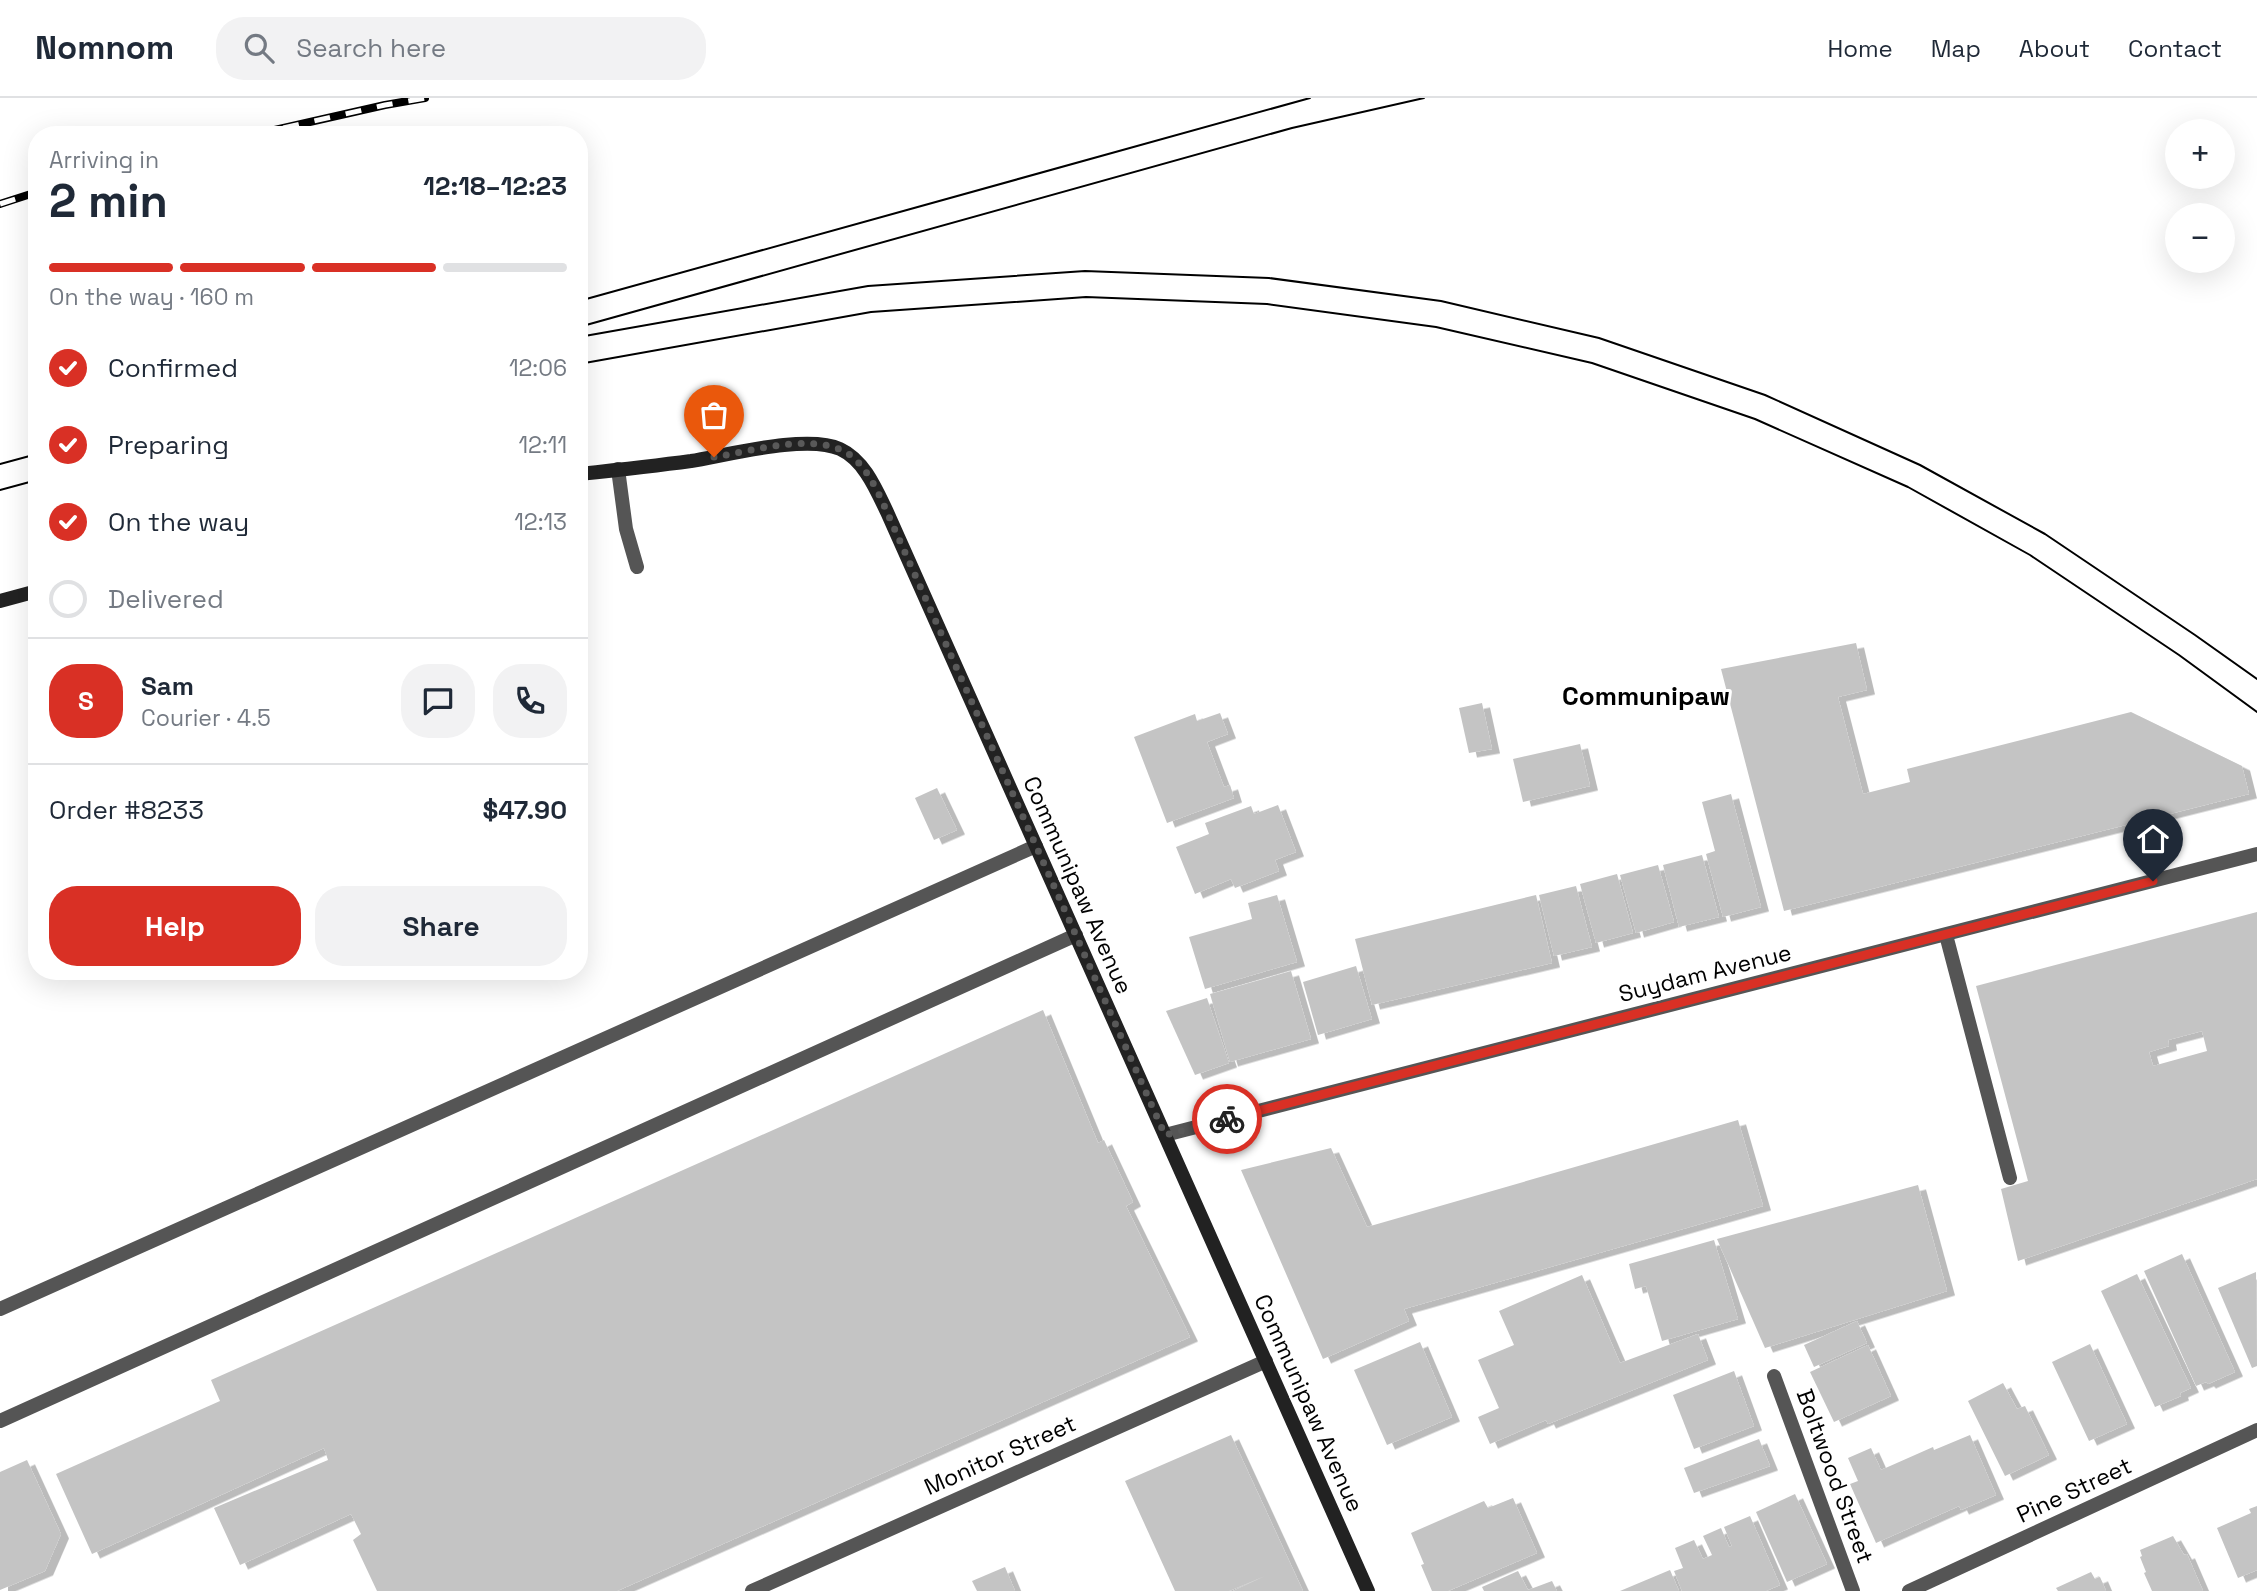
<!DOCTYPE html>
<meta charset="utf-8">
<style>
body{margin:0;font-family:"Space Grotesk",sans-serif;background:#f2f2f3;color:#1f2937;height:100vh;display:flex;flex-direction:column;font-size:26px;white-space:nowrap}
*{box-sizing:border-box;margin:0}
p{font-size:23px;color:#747a83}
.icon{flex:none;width:38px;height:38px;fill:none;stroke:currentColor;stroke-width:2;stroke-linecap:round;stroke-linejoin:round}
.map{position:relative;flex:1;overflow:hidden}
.drawer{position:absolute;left:28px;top:28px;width:560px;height:854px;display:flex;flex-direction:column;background:#fff;border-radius:28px;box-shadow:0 7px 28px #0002}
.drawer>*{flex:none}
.fabs{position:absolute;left:2165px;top:21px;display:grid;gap:14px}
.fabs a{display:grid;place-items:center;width:70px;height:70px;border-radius:50%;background:#fff;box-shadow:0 7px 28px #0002;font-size:35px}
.pin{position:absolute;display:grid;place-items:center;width:60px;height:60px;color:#fff;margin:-72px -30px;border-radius:50% 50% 50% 0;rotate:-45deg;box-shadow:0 0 7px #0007}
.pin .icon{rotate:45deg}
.courier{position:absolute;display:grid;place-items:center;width:70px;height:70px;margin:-35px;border:5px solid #d93025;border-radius:50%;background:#fff;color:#222;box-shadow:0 2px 9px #0007}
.overview em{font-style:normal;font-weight:800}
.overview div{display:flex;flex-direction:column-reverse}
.overview{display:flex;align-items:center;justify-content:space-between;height:119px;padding:0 21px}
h1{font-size:46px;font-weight:800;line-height:52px}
.bar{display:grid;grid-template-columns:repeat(4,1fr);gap:10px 7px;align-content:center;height:84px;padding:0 21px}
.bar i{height:9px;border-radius:5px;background:#e0e1e3}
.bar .selected{background:#d93025}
.bar p{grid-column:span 4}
.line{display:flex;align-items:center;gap:18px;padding:0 21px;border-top:2px solid #e0e1e3}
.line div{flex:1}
.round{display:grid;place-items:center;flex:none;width:74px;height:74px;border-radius:28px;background:#f2f2f3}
ol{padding:0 21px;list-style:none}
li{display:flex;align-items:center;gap:21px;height:77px}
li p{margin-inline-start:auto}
li .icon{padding:7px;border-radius:50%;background:#d93025;color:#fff;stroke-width:4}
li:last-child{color:#747a83}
li i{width:38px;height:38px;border:4px solid #e0e1e3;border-radius:50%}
.action{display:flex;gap:14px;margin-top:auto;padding:14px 21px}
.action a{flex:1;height:80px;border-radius:28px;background:#d93025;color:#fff;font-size:28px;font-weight:800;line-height:80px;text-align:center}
.action a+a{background:#f2f2f3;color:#1f2937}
header{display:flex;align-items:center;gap:42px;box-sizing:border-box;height:98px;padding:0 35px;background:#fff;border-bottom:2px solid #e0e1e3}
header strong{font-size:33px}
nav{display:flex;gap:38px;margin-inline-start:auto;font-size:24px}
.search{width:490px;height:63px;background:#f2f2f3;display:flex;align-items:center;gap:18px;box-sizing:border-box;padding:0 24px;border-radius:28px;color:#747a83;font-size:26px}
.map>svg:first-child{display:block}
.building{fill:#c4c4c4;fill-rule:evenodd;filter:url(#shadow)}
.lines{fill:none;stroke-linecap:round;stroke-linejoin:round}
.lane{stroke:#555;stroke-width:14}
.street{stroke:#555;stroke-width:14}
.secondary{stroke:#222;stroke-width:14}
.tram{stroke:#000;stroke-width:2}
.rail-casing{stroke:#000;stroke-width:8}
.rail{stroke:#fff;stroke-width:5;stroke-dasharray:16;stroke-linecap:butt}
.done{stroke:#595959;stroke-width:7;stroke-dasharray:0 12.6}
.route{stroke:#d93025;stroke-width:9}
.labels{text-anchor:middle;stroke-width:6;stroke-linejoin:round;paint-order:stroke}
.street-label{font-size:23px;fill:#000;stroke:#fff}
.quarter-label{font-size:26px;font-weight:bold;fill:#000;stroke:#fff}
</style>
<header>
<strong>Nomnom</strong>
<div class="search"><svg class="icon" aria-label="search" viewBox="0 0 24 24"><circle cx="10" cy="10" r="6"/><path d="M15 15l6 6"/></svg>Search here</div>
<nav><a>Home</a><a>Map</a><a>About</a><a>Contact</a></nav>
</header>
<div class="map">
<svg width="2257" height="1493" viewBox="0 0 2257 1493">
<defs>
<filter id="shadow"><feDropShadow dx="8" dy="4.5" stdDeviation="0" flood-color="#0004"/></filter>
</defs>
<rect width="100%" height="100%" fill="#fff"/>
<g class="building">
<path d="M1856,545l11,47 -29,7 25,97 47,-12 -3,-13 224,-57 111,54 7,28 -465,117 -63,-242z"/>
<path d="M1482,605l10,46 -23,4 -10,-45z"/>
<path d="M1220,615l8,21 -21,8 17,45 6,-2 4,13 -67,25 -33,-86 61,-23 2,7z"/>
<path d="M1580,646l10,42 -67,16 -10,-43z"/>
<path d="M937,690l20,42 -23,10 -19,-42z"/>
<path d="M1731,696l30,113 -38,10 -17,-63 9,-3 -13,-49z"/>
<path d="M1278,707l18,47 -21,8 4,11 -44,17 -4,-9 -36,15 -19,-47 33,-13 -4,-11 46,-17 3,8z"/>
<path d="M1702,757l17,62 -40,10 -16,-62z"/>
<path d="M1658,767l16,57 -38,11 -16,-58z"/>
<path d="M1617,776l16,59 -37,10 -16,-59z"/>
<path d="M1576,788l16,61 -38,9 -15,-61z"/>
<path d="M1277,797l20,67 -92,27 -16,-52 63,-18 -4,-16z"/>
<path d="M1536,797l16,68 -180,42 -17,-66z"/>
<path d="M2257,814v267l-239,82 -17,-72 27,-8 -52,-195zM2202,933l5,20 -54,15 -4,-14 20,-6 -1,-6z"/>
<path d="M1356,868l16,53 -54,16 -15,-53z"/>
<path d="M1291,873l20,68 -81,23 -20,-68z"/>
<path d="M1207,900l22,65 -34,12 -29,-64z"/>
<path d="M1043,912l55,133 6,-3 29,62 -7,4 64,131 -573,254h-240l-24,-51 8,-6 -10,-20 -111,51 -26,-57 114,-48 -4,-12 -232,106 -36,-80 164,-73 -9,-21z"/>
<path d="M1738,1022l25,86 -359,103 5,12 -86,38 -82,-189 90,-22 36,79z"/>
<path d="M1918,1087l29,106 -182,57 -48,-109z"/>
<path d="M1714,1142l24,79 -76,22 -16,-55 -11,3 -6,-25z"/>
<path d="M2182,1156l53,118 -27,12 -2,-2 -10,4 -52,-115z"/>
<path d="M2256,1174l1,94 -5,2 -34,-80z"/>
<path d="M2137,1176l54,114 -11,5 1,3 -26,11 -54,-116z"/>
<path d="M1582,1177l38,88 78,-29 10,26 -160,64 -2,-4 -56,24 -12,-27 21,-9 -21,-48 36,-15 -15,-34z"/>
<path d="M1857,1223l10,22 -53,24 -10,-22z"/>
<path d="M1420,1244l32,75 -65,28 -33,-75z"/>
<path d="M2090,1246l37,80 -38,17 -37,-79z"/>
<path d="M1868,1247l23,51 -57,26 -24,-50z"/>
<path d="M1734,1273l20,55 -60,23 -21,-54z"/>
<path d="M2003,1285l14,26 8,-3 24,49 -44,21 -37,-75z"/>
<path d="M1231,1337l72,156h-70l32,-15 -36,15h-54l-50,-110z"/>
<path d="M1970,1337l26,60 -35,15 -2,-4 -83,37 -26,-59 8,-3 -10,-23 23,-10 10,22 52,-23 1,3z"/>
<path d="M1759,1341l11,27 -76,27 -10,-25z"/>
<path d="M27,1362l34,74 -16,37 -45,19v-118z"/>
<path d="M1795,1396l32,70 -40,18 -31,-70z"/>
<path d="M1513,1400l24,55 -89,38h-16l-11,-26 3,-1 -13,-31 73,-32 4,7z"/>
<path d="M2257,1408v64l-19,8 -21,-50 34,-15 -2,-4z"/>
<path d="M1750,1418l30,69 -14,6h-84l-8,-20 9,-3 -8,-20 19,-8 9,19 9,-4 -9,-19 18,-8 8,19 3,-1 -8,-19z"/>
<path d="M2173,1438l11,19 3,-1 16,37h-51l-8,-18 2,-1 -6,-15 2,-1 -2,-6z"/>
<path d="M1005,1469l10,24h-38l-5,-10z"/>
<path d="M1670,1472l9,21h-59l19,-8z"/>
<path d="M1518,1473l10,19 24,-9 5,10h-73l-2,-4z"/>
<path d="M2091,1474l4,7 5,-2 6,14h-48l-2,-3z"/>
</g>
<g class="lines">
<g class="lane">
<path d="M618,371l8,60 11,38"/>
<path d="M1946,837l64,243"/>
<path d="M0,1211l1036,-463"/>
<path d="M0,1323l1076,-486"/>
</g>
<g class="street">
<path d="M1165,1037l1092,-281"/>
<path d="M1774,1278l79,215"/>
<path d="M752,1493l514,-230"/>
<path d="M1909,1493l348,-161"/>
</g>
<g class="secondary">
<path d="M579,376c38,-4 75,-8 112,-13 37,-6 116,-27 149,-12 24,11 36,40 47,63l481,1079"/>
<path d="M0,503l37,-10"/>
</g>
<g class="tram">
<path d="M579,203l731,-203"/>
<path d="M579,229l713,-199 132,-30"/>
<path d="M579,239l289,-51 217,-15 184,7 172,23 158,37 166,57 155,70 125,69 150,101 62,44"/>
<path d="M579,266l292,-52 215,-15 181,7 169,23 156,36 163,56 153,68 122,68 149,100 78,57"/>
<path d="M0,366l37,-10"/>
<path d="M0,392l37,-10"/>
</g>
<defs>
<g id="rail">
<path d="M252,37l133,-30 40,-7"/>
<path d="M0,106l37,-12"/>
</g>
</defs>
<use href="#rail" class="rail-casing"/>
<use href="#rail" class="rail"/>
</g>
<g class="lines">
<path class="done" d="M714,359c40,-6 110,-29 142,3 14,14 23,34 31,52l278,623 62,-16"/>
<path class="route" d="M1227,1021l926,-238"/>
</g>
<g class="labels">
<g class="street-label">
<text transform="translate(1078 787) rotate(66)" y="8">Communipaw Avenue</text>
<text transform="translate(1705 875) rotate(-14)" y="8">Suydam Avenue</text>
<text transform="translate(1309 1305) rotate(66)" y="8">Communipaw Avenue</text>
<text transform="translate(1000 1357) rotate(-24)" y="8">Monitor Street</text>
<text transform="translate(1835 1378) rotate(70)" y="8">Boltwood Street</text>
<text transform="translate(2074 1392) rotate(-25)" y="8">Pine Street</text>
</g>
<g class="quarter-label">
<text x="1646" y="607">Communipaw</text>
</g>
</g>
</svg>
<div class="fabs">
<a>+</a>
<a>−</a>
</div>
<div class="pin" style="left:714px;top:359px;background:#ea580c"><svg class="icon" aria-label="bag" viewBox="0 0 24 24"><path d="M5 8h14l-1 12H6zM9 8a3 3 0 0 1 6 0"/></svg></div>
<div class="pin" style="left:2153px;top:783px;background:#1f2937"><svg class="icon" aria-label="home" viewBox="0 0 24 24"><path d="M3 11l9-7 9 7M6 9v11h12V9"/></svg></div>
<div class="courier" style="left:1227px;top:1021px"><svg class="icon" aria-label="bike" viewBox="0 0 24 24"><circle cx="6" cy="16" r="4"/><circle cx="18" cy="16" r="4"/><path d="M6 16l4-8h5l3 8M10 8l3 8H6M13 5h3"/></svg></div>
<section class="drawer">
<div class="overview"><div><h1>2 min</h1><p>Arriving in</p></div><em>12:18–12:23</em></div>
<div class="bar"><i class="selected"></i><i class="selected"></i><i class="selected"></i><i></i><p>On the way · 160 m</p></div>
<ol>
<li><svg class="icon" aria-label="check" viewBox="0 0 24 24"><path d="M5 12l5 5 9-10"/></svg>Confirmed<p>12:06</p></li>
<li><svg class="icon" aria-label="check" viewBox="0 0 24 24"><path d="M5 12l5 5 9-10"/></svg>Preparing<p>12:11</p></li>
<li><svg class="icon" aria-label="check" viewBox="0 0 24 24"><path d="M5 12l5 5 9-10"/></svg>On the way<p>12:13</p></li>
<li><i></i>Delivered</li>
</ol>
<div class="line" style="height:126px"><b class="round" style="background:#d93025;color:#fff">S</b><div><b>Sam</b><p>Courier · 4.5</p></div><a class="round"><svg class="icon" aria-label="chat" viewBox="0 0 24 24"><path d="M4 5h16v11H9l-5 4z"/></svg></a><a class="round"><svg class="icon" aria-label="phone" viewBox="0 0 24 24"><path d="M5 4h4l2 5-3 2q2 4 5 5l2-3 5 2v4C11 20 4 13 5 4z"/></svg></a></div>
<div class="line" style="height:91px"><div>Order #8233</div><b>$47.90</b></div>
<div class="action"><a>Help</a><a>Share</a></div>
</section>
</div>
